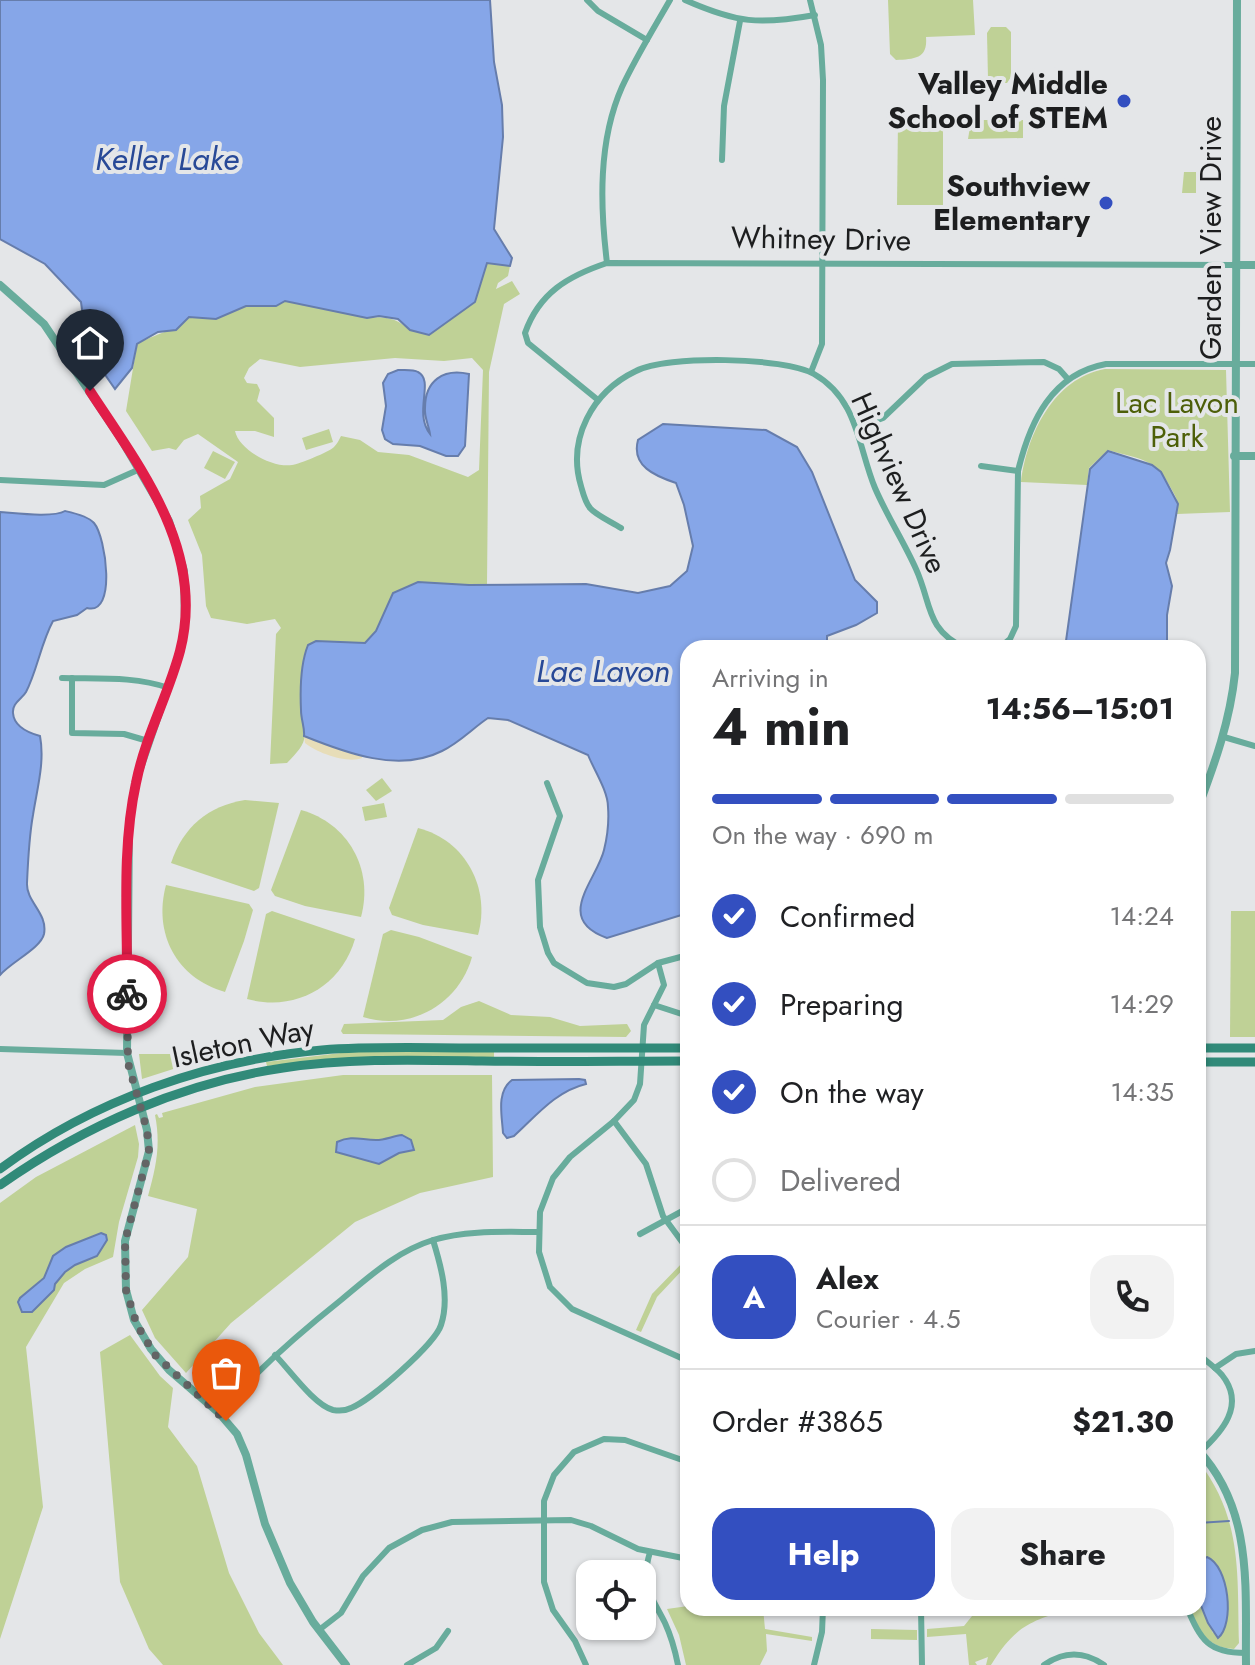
<!DOCTYPE html>
<meta charset="utf-8">
<style>
body{margin:0;font-family:Jost,sans-serif;background:#f2f2f2;color:#202124;height:100vh;display:flex;flex-direction:column;font-size:30px;white-space:nowrap}
*{box-sizing:border-box;margin:0}
p{font-size:26px;color:#757577}
.icon{flex:none;width:44px;height:44px;fill:none;stroke:currentColor;stroke-width:2;stroke-linecap:round;stroke-linejoin:round}
.map{position:relative;flex:1;overflow:hidden}
.details{position:absolute;left:680px;top:640px;width:526px;height:976px;display:flex;flex-direction:column;background:#fff;border-radius:24px;box-shadow:0 2px 6px #0004}
.details>*{flex:none}
.tools{position:absolute;left:576px;top:1560px;display:grid;gap:16px}
.tools a{display:grid;place-items:center;width:80px;height:80px;border-radius:16px;background:#fff;box-shadow:0 2px 6px #0004;font-size:40px}
.pin{position:absolute;display:grid;place-items:center;width:68px;height:68px;color:#fff;margin:-82px -34px;border-radius:50% 50% 50% 0;rotate:-45deg;box-shadow:0 0 8px #0007}
.pin .icon{rotate:45deg}
.courier{position:absolute;display:grid;place-items:center;width:80px;height:80px;margin:-40px;border:6px solid #e11d48;border-radius:50%;background:#fff;color:#222;box-shadow:0 2px 10px #0007}
.head em{font-style:normal;font-weight:700}
.head div{display:flex;flex-direction:column-reverse}
.head{display:flex;align-items:center;justify-content:space-between;height:136px;padding:0 32px}
h1{font-size:52px;font-weight:700;line-height:60px}
.bar{display:grid;grid-template-columns:repeat(4,1fr);gap:12px 8px;align-content:center;height:96px;padding:0 32px}
.bar i{height:10px;border-radius:6px;background:#e0e0e0}
.bar .selected{background:#334fc0}
.bar p{grid-column:span 4}
.line{display:flex;align-items:center;gap:20px;padding:0 32px;border-top:2px solid #e0e0e0}
.line div{flex:1}
.round{display:grid;place-items:center;flex:none;width:84px;height:84px;border-radius:24px;background:#f2f2f2}
ol{padding:0 32px;list-style:none}
li{display:flex;align-items:center;gap:24px;height:88px}
li p{margin-inline-start:auto}
li .icon{padding:8px;border-radius:50%;background:#334fc0;color:#fff;stroke-width:4}
li:last-child{color:#757577}
li i{width:44px;height:44px;border:4px solid #e0e0e0;border-radius:50%}
.action{display:flex;gap:16px;margin-top:auto;padding:16px 32px}
.action a{flex:1;height:92px;border-radius:24px;background:#334fc0;color:#fff;font-size:32px;font-weight:700;line-height:92px;text-align:center}
.action a+a{background:#f2f2f2;color:#202124}
.map>svg:first-child{display:block}
.green{fill:#bfd196;fill-rule:evenodd}
.sand{fill:#e7ddb8}
.water{fill:#86a6e8;stroke:#667dac;stroke-width:2}
.lines{fill:none;stroke-linecap:round;stroke-linejoin:round}
.stream{stroke:#667dac;stroke-width:2}
.minor{stroke:#68ac9c;stroke-width:6}
.tertiary{stroke:#68ac9c;stroke-width:8}
.secondary{stroke:#318a79;stroke-width:9}
.done{stroke:#636465;stroke-width:8;stroke-dasharray:0 14.4}
.route{stroke:#e11d48;stroke-width:10}
.poi-dot{fill:#334fc0;stroke:#e4e6e8;stroke-width:3}
.labels{text-anchor:middle;stroke-width:8;stroke-linejoin:round;paint-order:stroke}
.poi-label{font-size:30px;font-weight:bold;fill:#1d1e1f;stroke:#e4e6e8;text-anchor:end}
.street-label{font-size:30px;fill:#1d1e1f;stroke:#e4e6e8}
.park-label{font-size:30px;fill:#4d5f09;stroke:#e4e6e8}
.water-label{font-size:32px;font-style:italic;fill:#284997;stroke:#e4e6e8}
</style>
<div class="map">
<svg width="1255" height="1665" viewBox="0 0 1255 1665">
<rect width="100%" height="100%" fill="#e4e6e8"/>
<g class="green">
<path d="M888,0h85l2,35 -49,2c2,22 -12,22 -30,23l-6,-6z"/>
<path d="M991,27h15l5,5v45l-4,6h-15l-4,-4 -1,-46z"/>
<path d="M898,120l45,1v84h-46z"/>
<path d="M978,120h45v18l-55,1 2,-12z"/>
<path d="M1184,172h12v21h-14z"/>
<path d="M487,263l23,3 -2,10 -10,7 -2,6 16,-8 8,13 -16,10 -15,68 -2,213 -94,8 -17,38 -11,12 -49,-2 -14,82c8,18 -3,27 -15,40l-17,1 6,-130 5,-6 -6,-9 -28,5 -36,-6 -5,-12 -4,-51 -14,-35 13,-12 -1,-12 30,-17 8,-17 -40,-28 -14,6 -8,10 -7,-2 -17,3 -26,-40 11,-67c20,-11 36,-12 52,-27l27,2 30,-13h30l9,-5 82,17c18,-2 29,0 43,12l65,-28zM395,358l49,3 28,-3 11,12 -4,100 -11,7 -59,-22 -31,-3 -18,-12 -19,-4c-2,4 -4,8 -7,11 -5,5 -35,17 -42,18 -19,3 -53,-15 -57,-34h20l19,6v-19l-17,-17 3,-11 -3,-6 -10,-1 -3,-5 5,-10 11,-9 40,8z"/>
<path d="M1105,369l121,1 4,142 -53,2c2,-11 0,-15 -5,-24 -17,-33 -31,-30 -64,-40l-19,18 -2,17 -66,-3c6,-48 33,-104 84,-113z"/>
<path d="M329,429l4,13 -27,8 -4,-12z"/>
<path d="M213,451l22,11 -10,17 -21,-11z"/>
<path d="M382,778l10,13 -16,10 -10,-11z"/>
<path d="M245,800l34,3 -20,85 -5,3 -83,-28c12,-36 37,-57 74,-63z"/>
<path d="M384,803l3,14 -22,4 -3,-14z"/>
<path d="M301,810c47,13 73,59 60,107l-56,-11 -30,-10 -4,-6z"/>
<path d="M418,828c48,12 73,61 60,107l-55,-10 -31,-10 -3,-7z"/>
<path d="M166,885l83,19 4,6 -9,31 -19,51c-49,-14 -72,-59 -59,-107z"/>
<path d="M272,911l83,28c-14,48 -60,73 -108,60l19,-85z"/>
<path d="M1231,911h24v126h-25z"/>
<path d="M391,930l28,7 53,20c-13,47 -62,75 -109,60l20,-83z"/>
<path d="M479,1001l32,14 39,2 30,9 47,-2 4,7 -5,6 -271,-3h-12l-2,-3 3,-7 99,-4 18,-13z"/>
<path d="M349,1052h145v5c-76,0 -151,-1 -227,9l-1,-4z"/>
<path d="M139,1054h62l-8,2 -4,8 -47,15z"/>
<path d="M343,1075h149l1,102 -73,16 -65,29 -124,101 -45,50 -31,-35 -13,-28 46,-53 9,-48 -49,-13c8,-29 13,-51 7,-81l2,-1 2,4 4,-1 -1,-4 93,-26z"/>
<path d="M135,1125l4,19 -1,13 -19,65 -6,35 -28,12 -21,14 -38,64 17,160 -43,132v-436l36,-26z"/>
<path d="M685,1260l3,4 -31,33 -16,35 -5,-2 16,-36z"/>
<path d="M130,1335l30,41 13,12 -5,39 29,39 32,107 30,60 24,32h-120l-14,-16 -29,-67 -20,-230z"/>
<path d="M1198,1461c45,57 39,114 41,182l-5,6c-26,-1 -36,-19 -44,-41h8v-10l15,35 11,-2 2,-41 -23,-16 1,11 -6,12v-95l8,-2 -8,-15z"/>
<path d="M688,1606v2h75l2,21 47,8v4l-46,-7 1,17 -7,14h-74l-7,-30 -12,-26z"/>
<path d="M987,1608h86c-43,13 -58,18 -82,57h-5l2,-8 -13,5 2,3h-8l-3,-31 -39,3v-8l37,-3 8,-10z"/>
<path d="M871,1629l46,1v10l-46,-1z"/>
</g>
<path class="sand" d="M304,736l31,12 28,6 -1,4c-14,6 -45,-5 -57,-15z"/>
<g class="water">
<path d="M0,0h490l4,62 8,43 1,32 -9,92 18,29 -2,8 -23,-3 -12,39 -46,33 -19,-5 -12,-11 -19,-3 -12,2 -82,-17 -9,5h-30l-30,13 -27,-2 -13,13 -18,2 -21,12 -5,24 -17,21 -34,-49 2,-23 -2,-15 -36,-38 -45,-25z"/>
<path d="M398,370c6,0 15,-1 20,2 17,9 -5,40 12,62 -1,-8 -6,-17 -5,-26 0,-27 18,-40 44,-34l-4,72 -7,10h-12l-26,-10 -27,-2 -8,-5 -3,-9 4,-24 -3,-23 5,-9z"/>
<path d="M663,424l103,6 31,17 15,25 43,108 22,22v11l-21,12 -29,11v12h-139v265l-81,25c-54,-19 -10,-58 -3,-88 3,-12 5,-30 4,-43 0,-16 -14,-37 -20,-52l-80,-35 -20,-2c-15,10 -29,25 -46,33 -43,22 -96,2 -138,-15 1,-8 -3,-16 -3,-26 -1,-21 -1,-45 7,-65l8,-4 49,2 11,-12 17,-38 25,-11 51,3 117,-1 52,9 32,-7 17,-15 6,-25 -9,-41 -8,-22c-21,-7 -45,-17 -38,-43z"/>
<path d="M1108,451l44,14 9,7 17,32 -8,46 -4,13 6,23 -5,29v33h-102l25,-179z"/>
<path d="M65,511c9,2 23,5 29,12 12,14 23,93 -7,85l-10,7 -24,6c-12,22 -16,50 -27,71 -4,7 -14,11 -13,21 1,14 16,20 27,23 5,26 -3,53 -7,79 -4,22 -5,45 -6,68 -1,19 21,30 17,51 -3,14 -33,28 -44,41v-463c15,1 53,6 65,-1z"/>
<path d="M579,1079l6,1 1,4c-30,7 -50,32 -72,52l-7,2 -4,-5c-1,-18 -7,-41 9,-53z"/>
<path d="M402,1135l9,5 3,10 -15,3 -20,11 -43,-12 1,-10c15,-7 24,-2 39,-2 9,0 17,-4 26,-5z"/>
<path d="M101,1233l5,2 1,5 -10,16 -22,9 -10,7 -10,12 -1,6 -22,22h-10l-4,-10 2,-4 24,-20 9,-22 13,-9z"/>
<path d="M1207,1557c22,9 28,67 11,81l-10,-15 -10,-25 6,-13 -1,-26z"/>
</g>
<g class="lines">
<g class="stream">
<path d="M1198,1523l31,-2"/>
<path d="M990,1615l30,-2 6,-5"/>
</g>
<g class="minor">
<path d="M587,0l11,11 49,29"/>
<path d="M685,0c52,23 74,25 130,15"/>
<path d="M810,0l11,45 2,35 -1,264 -11,28"/>
<path d="M722,160l2,-54 16,-85"/>
<path d="M607,263c-7,-57 -9,-122 15,-176 14,-30 32,-59 48,-87"/>
<path d="M598,400l-70,-57 -3,-10c14,-40 43,-57 82,-70l628,2"/>
<path d="M857,428l26,-10 43,-41 26,-13 92,-2 15,7 8,9"/>
<path d="M981,466l37,5"/>
<path d="M0,480l104,5 36,-16"/>
<path d="M621,528c-9,-6 -24,-12 -31,-20 -5,-6 -7,-15 -9,-22 -14,-47 11,-94 55,-115 31,-16 148,-14 178,3 44,25 44,73 61,114 12,28 29,54 41,81 16,35 9,60 49,79"/>
<path d="M999,648l11,-9 6,-13 2,-155c12,-50 34,-97 88,-107h149"/>
<path d="M62,678c36,1 72,-2 107,10"/>
<path d="M72,678v55l52,1 24,7"/>
<path d="M1224,737l31,9"/>
<path d="M547,783l13,33 -22,64 2,47 8,26 6,10 33,20 27,4 12,-3 32,-21 30,-8"/>
<path d="M658,963l6,22 -20,40 -4,59 -6,16 -20,21 -44,36 -17,21 -13,34 -1,40 11,35 22,22 116,52"/>
<path d="M654,1005l34,11"/>
<path d="M0,1049l127,4"/>
<path d="M614,1121l32,43 17,52 25,34"/>
<path d="M640,1234l48,-26"/>
<path d="M1198,1354c8,7 17,13 24,21 24,30 0,57 -22,77"/>
<path d="M275,1355c14,14 39,50 58,55 6,1 12,1 18,-2 19,-7 84,-64 90,-83 9,-27 0,-59 -8,-85"/>
<path d="M1215,1368l21,-14 19,-3"/>
<path d="M219,1413c37,-42 78,-78 122,-113 29,-24 56,-49 92,-60 34,-10 70,-8 105,-8"/>
<path d="M650,1552c-10,34 1,43 15,71 6,13 10,27 13,42"/>
<path d="M921,1608l1,57"/>
<path d="M1187,1608c14,32 21,45 59,45"/>
<path d="M319,1630l22,-17 22,-37 26,-28 33,-18 30,-8 119,-2 20,6 47,23 50,10"/>
<path d="M407,1665l29,-17 12,-17"/>
<path d="M586,1665l-11,-24 -22,-31 -9,-28v-81l10,-26 20,-23 30,-13 21,1 63,22"/>
<path d="M814,1665l8,-33 1,-24"/>
<path d="M1044,1665c20,-14 40,-14 60,0"/>
</g>
<g class="tertiary">
<path d="M1235,265h20"/>
<path d="M0,285l44,39 77,115 48,82 15,50 1,52 -4,26 -45,131 -7,45 -2,228 20,77 2,21 -24,90 1,49 8,30 17,29 18,21 50,43 18,21 9,21 19,69 25,59 23,39 33,43"/>
<path d="M1234,456h21"/>
<path d="M1198,808c17,-45 32,-87 37,-135l2,-673"/>
<path d="M1198,1450c56,60 47,139 48,215"/>
</g>
<g class="secondary">
<path d="M1198,1048h57"/>
<path d="M1198,1062h57"/>
<path d="M0,1169c93,-69 208,-109 322,-119 51,-4 102,-2 153,-2 71,0 142,0 213,0"/>
<path d="M0,1185c84,-59 181,-102 283,-117 65,-10 133,-8 199,-7 69,1 137,0 206,0"/>
</g>
</g>
<g class="lines">
<path class="done" d="M127,994l1,69 19,67 2,21 -24,90 1,49 11,35 18,30 71,66"/>
<path class="route" d="M90,391c51,78 116,160 90,260 -12,45 -35,86 -44,132 -15,68 -8,142 -9,211"/>
</g>
<g class="poi-dot">
<circle cx="1124" cy="101" r="8"/>
<circle cx="1106" cy="203" r="8"/>
</g>
<g class="labels">
<g class="poi-label">
<text x="1108" y="94">Valley Middle<tspan x="1108" dy="34">School of STEM</tspan></text>
<text x="1090" y="196">Southview<tspan x="1090" dy="34">Elementary</tspan></text>
</g>
<g class="street-label">
<text transform="translate(1211 238) rotate(-90)" y="10">Garden View Drive</text>
<text transform="translate(821 239) rotate(1)" y="10">Whitney Drive</text>
<text transform="translate(899 483) rotate(66)" y="10">Highview Drive</text>
<text transform="translate(243 1043) rotate(-12)" y="10">Isleton Way</text>
</g>
<g class="park-label">
<text x="1177" y="413">Lac Lavon<tspan x="1177" dy="34">Park</tspan></text>
</g>
<g class="water-label">
<text x="167" y="170">Keller Lake</text>
<text x="603" y="682">Lac Lavon</text>
</g>
</g>
</svg>
<div class="tools">
<a><svg class="icon" aria-label="locate" viewBox="0 0 24 24"><circle cx="12" cy="12" r="6"/><path d="M12 2v4M12 18v4M2 12h4M18 12h4"/></svg></a>
</div>
<div class="pin" style="left:226px;top:1421px;background:#ea580c"><svg class="icon" aria-label="bag" viewBox="0 0 24 24"><path d="M5 8h14l-1 12H6zM9 8a3 3 0 0 1 6 0"/></svg></div>
<div class="pin" style="left:90px;top:391px;background:#1f2937"><svg class="icon" aria-label="home" viewBox="0 0 24 24"><path d="M3 11l9-7 9 7M6 9v11h12V9"/></svg></div>
<div class="courier" style="left:127px;top:994px"><svg class="icon" aria-label="bike" viewBox="0 0 24 24"><circle cx="6" cy="16" r="4"/><circle cx="18" cy="16" r="4"/><path d="M6 16l4-8h5l3 8M10 8l3 8H6M13 5h3"/></svg></div>
<section class="details">
<div class="head"><div><h1>4 min</h1><p>Arriving in</p></div><em>14:56–15:01</em></div>
<div class="bar"><i class="selected"></i><i class="selected"></i><i class="selected"></i><i></i><p>On the way · 690 m</p></div>
<ol>
<li><svg class="icon" aria-label="check" viewBox="0 0 24 24"><path d="M5 12l5 5 9-10"/></svg>Confirmed<p>14:24</p></li>
<li><svg class="icon" aria-label="check" viewBox="0 0 24 24"><path d="M5 12l5 5 9-10"/></svg>Preparing<p>14:29</p></li>
<li><svg class="icon" aria-label="check" viewBox="0 0 24 24"><path d="M5 12l5 5 9-10"/></svg>On the way<p>14:35</p></li>
<li><i></i>Delivered</li>
</ol>
<div class="line" style="height:144px"><b class="round" style="background:#334fc0;color:#fff">A</b><div><b>Alex</b><p>Courier · 4.5</p></div><a class="round"><svg class="icon" aria-label="phone" viewBox="0 0 24 24"><path d="M5 4h4l2 5-3 2q2 4 5 5l2-3 5 2v4C11 20 4 13 5 4z"/></svg></a></div>
<div class="line" style="height:104px"><div>Order #3865</div><b>$21.30</b></div>
<div class="action"><a>Help</a><a>Share</a></div>
</section>
</div>
